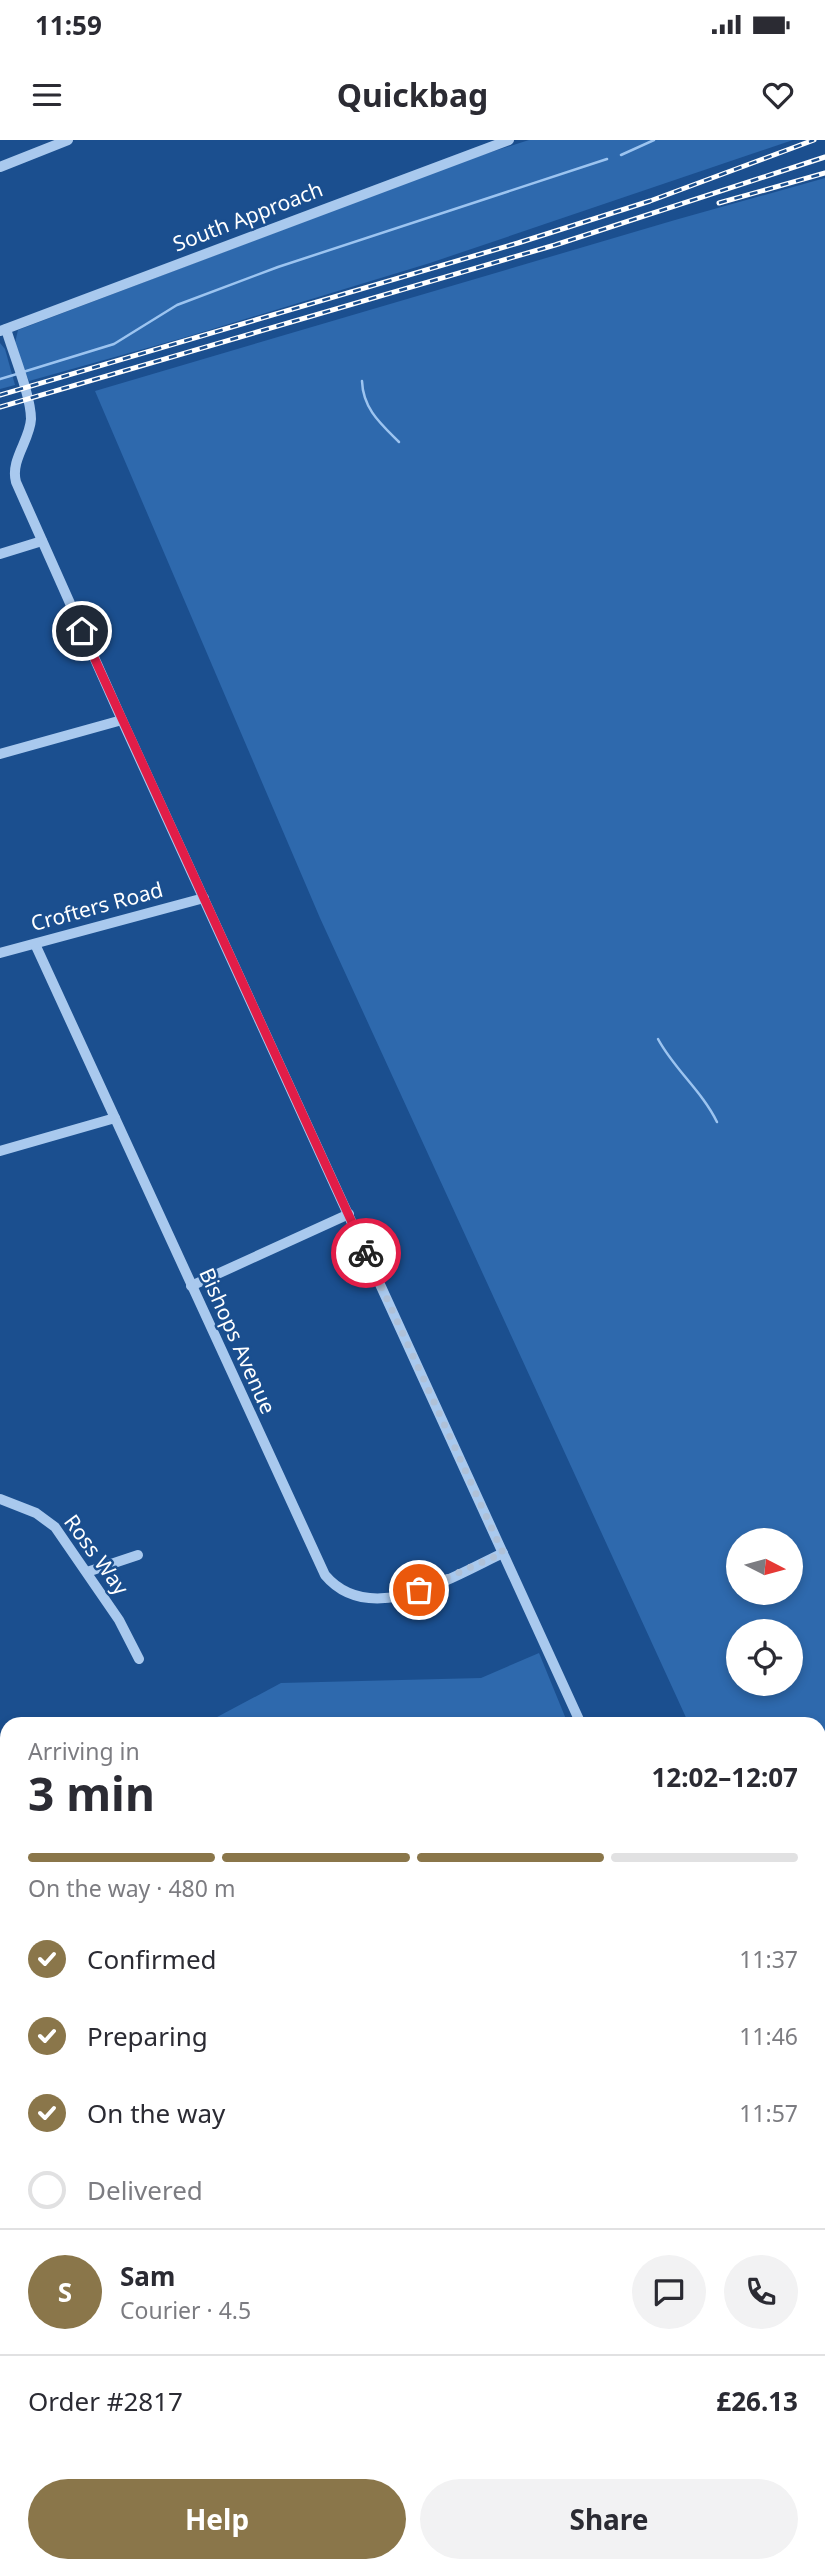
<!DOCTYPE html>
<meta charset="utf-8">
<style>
body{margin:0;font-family:"Noto Sans",sans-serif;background:#f2f2f3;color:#2b2b33;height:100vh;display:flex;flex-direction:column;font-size:26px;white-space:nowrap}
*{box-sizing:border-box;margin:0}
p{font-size:23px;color:#7c7c81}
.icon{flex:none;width:38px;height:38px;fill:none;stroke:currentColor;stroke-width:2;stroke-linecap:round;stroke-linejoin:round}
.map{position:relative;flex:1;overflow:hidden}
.panel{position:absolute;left:0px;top:1577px;width:826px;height:856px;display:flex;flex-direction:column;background:#fff;border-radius:21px 21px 0 0;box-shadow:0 4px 10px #0003}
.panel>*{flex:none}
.needle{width:46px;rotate:96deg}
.tools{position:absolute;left:726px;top:1388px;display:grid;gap:14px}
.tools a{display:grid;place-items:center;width:77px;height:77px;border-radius:50%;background:#fff;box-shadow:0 4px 10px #0003;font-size:35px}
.pin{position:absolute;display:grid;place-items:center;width:60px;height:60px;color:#fff;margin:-30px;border:4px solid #fff;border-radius:50%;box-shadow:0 2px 7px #0007}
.courier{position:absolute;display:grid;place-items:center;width:70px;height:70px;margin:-35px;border:5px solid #e11d48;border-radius:50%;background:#fff;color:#222;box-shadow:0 2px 9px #0007}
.headline em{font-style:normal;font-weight:700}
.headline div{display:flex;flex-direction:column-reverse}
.headline{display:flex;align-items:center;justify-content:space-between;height:119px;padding:0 28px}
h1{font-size:46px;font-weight:700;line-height:52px}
.bar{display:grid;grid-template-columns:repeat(4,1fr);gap:10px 7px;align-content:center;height:84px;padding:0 28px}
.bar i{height:9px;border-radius:5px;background:#e1e1e2}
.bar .active{background:#8a764a}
.bar p{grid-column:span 4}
.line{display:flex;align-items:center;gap:18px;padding:0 28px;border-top:2px solid #e1e1e2}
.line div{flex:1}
.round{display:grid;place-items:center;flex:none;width:74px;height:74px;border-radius:37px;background:#f2f2f3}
ol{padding:0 28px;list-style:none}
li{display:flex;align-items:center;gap:21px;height:77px}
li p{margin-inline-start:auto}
li .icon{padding:7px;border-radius:50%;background:#8a764a;color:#fff;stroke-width:4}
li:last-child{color:#7c7c81}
li i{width:38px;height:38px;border:4px solid #e1e1e2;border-radius:50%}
.action{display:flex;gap:14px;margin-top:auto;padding:14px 28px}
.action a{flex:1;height:80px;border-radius:42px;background:#8a764a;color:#fff;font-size:28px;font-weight:700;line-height:80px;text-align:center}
.action a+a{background:#f2f2f3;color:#2b2b33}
.status{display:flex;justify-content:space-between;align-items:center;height:49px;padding:0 35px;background:#fff;direction:ltr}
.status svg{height:19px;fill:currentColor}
header{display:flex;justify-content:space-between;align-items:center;height:91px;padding:0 28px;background:#fff;font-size:32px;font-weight:700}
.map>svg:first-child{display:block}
.green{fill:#2e69ad;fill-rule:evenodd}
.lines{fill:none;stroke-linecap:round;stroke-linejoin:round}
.stream{stroke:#9cc4f0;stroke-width:2.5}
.minor{stroke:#a9c9ee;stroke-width:10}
.major{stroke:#f0f6ff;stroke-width:12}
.rail-casing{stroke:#fff;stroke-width:5}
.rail{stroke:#1b4f8f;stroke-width:2.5;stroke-dasharray:8;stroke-linecap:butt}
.done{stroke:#afc1d8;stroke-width:7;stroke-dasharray:0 12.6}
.route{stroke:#e11d48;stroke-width:9}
.labels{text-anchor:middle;stroke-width:5;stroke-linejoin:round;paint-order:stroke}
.street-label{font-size:21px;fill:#fff;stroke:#1b4f8f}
</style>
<div class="status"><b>11:59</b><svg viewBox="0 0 49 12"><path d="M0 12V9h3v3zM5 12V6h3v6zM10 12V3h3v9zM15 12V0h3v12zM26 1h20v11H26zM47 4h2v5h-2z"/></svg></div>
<header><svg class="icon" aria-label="menu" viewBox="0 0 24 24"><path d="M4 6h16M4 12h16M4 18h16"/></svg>Quickbag<svg class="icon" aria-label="heart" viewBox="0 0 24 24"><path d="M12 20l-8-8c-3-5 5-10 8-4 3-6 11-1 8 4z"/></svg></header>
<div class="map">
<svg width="825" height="2431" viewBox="0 0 825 2431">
<rect width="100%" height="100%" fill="#1b4f8f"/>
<g class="green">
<path d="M529,0h264l-363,123 -247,75 -154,43 -15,-34 4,-17 451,-171z"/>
<path d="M825,38v1668h-6v-122h-130l-369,-806 -225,-527 580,-171zM738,1400h53v52h-53zM738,1491h53v53h-53z"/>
<path d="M0,203l5,6 10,36 -15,4z"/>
<path d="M539,1513l29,71h-364l77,-41 200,-5z"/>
<path d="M825,1731v357l-6,-25v-318l1,-13z"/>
<path d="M7,1867v559h321l1,5h-329v-558z"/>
</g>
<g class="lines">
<g class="stream">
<path d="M621,15l33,-15"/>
<path d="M23,232l91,-28 63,-39 101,-38 329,-108"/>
<path d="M0,239l17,-5"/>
<path d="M362,241c1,28 19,43 37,61"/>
<path d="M658,899c16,30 44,52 59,83"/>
</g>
<g class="minor">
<path d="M0,27l68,-27"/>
<path d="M6,189c7,24 25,67 25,90 -1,21 -21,41 -15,63l106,238 459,1004"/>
<path d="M0,191l509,-191"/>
<path d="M0,414l42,-13"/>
<path d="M0,614l122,-34"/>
<path d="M35,804l290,631c45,54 129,1 178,-22"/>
<path d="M0,813l204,-55"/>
<path d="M0,1011l115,-33"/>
<path d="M191,1146l158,-72"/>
<path d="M0,1359l36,14 19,14 64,93 20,39"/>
<path d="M87,1432l51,-17"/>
<path d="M0,1769l7,5"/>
<path d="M346,2426l1,5"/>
<path d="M455,2426l4,5"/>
<path d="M699,2426l6,5"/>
<path d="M559,2431v-5"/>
<path d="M788,2431l3,-5"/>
</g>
<g class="major">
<path d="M819,1717l6,-1"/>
<path d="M0,1848l7,-6"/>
</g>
<defs>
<g id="rail">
<path d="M719,63l106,-30"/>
<path d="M0,255l518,-152 132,-42 164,-61"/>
<path d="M0,267l555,-162 270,-88"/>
</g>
</defs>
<use href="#rail" class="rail-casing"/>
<use href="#rail" class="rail"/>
</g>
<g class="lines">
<path class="done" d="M366,1113l137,300 -84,37"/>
<path class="route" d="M82,491l284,622"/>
</g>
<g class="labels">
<g class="street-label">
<text transform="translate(248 77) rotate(-21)" y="7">South Approach</text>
<text transform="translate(97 767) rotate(-15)" y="7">Crofters Road</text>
<text transform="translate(237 1201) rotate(66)" y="7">Bishops Avenue</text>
<text transform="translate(96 1415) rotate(54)" y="7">Ross Way</text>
</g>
</g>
</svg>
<div class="tools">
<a><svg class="needle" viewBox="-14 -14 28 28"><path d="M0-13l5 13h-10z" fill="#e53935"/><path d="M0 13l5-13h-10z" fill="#7c7c81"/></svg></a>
<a><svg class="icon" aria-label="locate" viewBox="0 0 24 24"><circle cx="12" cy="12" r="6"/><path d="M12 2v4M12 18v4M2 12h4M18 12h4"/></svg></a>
</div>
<div class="pin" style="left:419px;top:1450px;background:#ea580c"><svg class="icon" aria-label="bag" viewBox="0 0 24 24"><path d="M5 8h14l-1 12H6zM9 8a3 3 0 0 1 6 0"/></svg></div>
<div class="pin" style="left:82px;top:491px;background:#1f2937"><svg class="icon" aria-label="home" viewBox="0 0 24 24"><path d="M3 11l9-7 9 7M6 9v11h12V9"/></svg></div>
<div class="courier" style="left:366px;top:1113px"><svg class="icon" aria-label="bike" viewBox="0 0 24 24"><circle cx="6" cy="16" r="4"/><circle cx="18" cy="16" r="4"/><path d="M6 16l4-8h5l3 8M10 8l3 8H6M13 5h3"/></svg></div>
<section class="panel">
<div class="headline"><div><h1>3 min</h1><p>Arriving in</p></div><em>12:02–12:07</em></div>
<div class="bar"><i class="active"></i><i class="active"></i><i class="active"></i><i></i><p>On the way · 480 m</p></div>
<ol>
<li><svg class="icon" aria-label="check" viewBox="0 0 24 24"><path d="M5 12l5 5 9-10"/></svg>Confirmed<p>11:37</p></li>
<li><svg class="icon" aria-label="check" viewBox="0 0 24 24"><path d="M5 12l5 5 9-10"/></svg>Preparing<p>11:46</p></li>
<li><svg class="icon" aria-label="check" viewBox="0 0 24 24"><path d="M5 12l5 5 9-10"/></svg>On the way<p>11:57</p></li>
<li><i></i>Delivered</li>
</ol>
<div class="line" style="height:126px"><b class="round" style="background:#8a764a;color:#fff">S</b><div><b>Sam</b><p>Courier · 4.5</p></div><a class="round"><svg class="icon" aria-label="chat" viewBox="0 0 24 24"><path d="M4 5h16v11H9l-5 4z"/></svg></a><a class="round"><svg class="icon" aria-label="phone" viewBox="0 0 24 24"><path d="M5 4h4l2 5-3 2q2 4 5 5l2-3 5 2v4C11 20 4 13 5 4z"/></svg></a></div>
<div class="line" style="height:91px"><div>Order #2817</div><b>£26.13</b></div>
<div class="action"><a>Help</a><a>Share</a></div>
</section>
</div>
